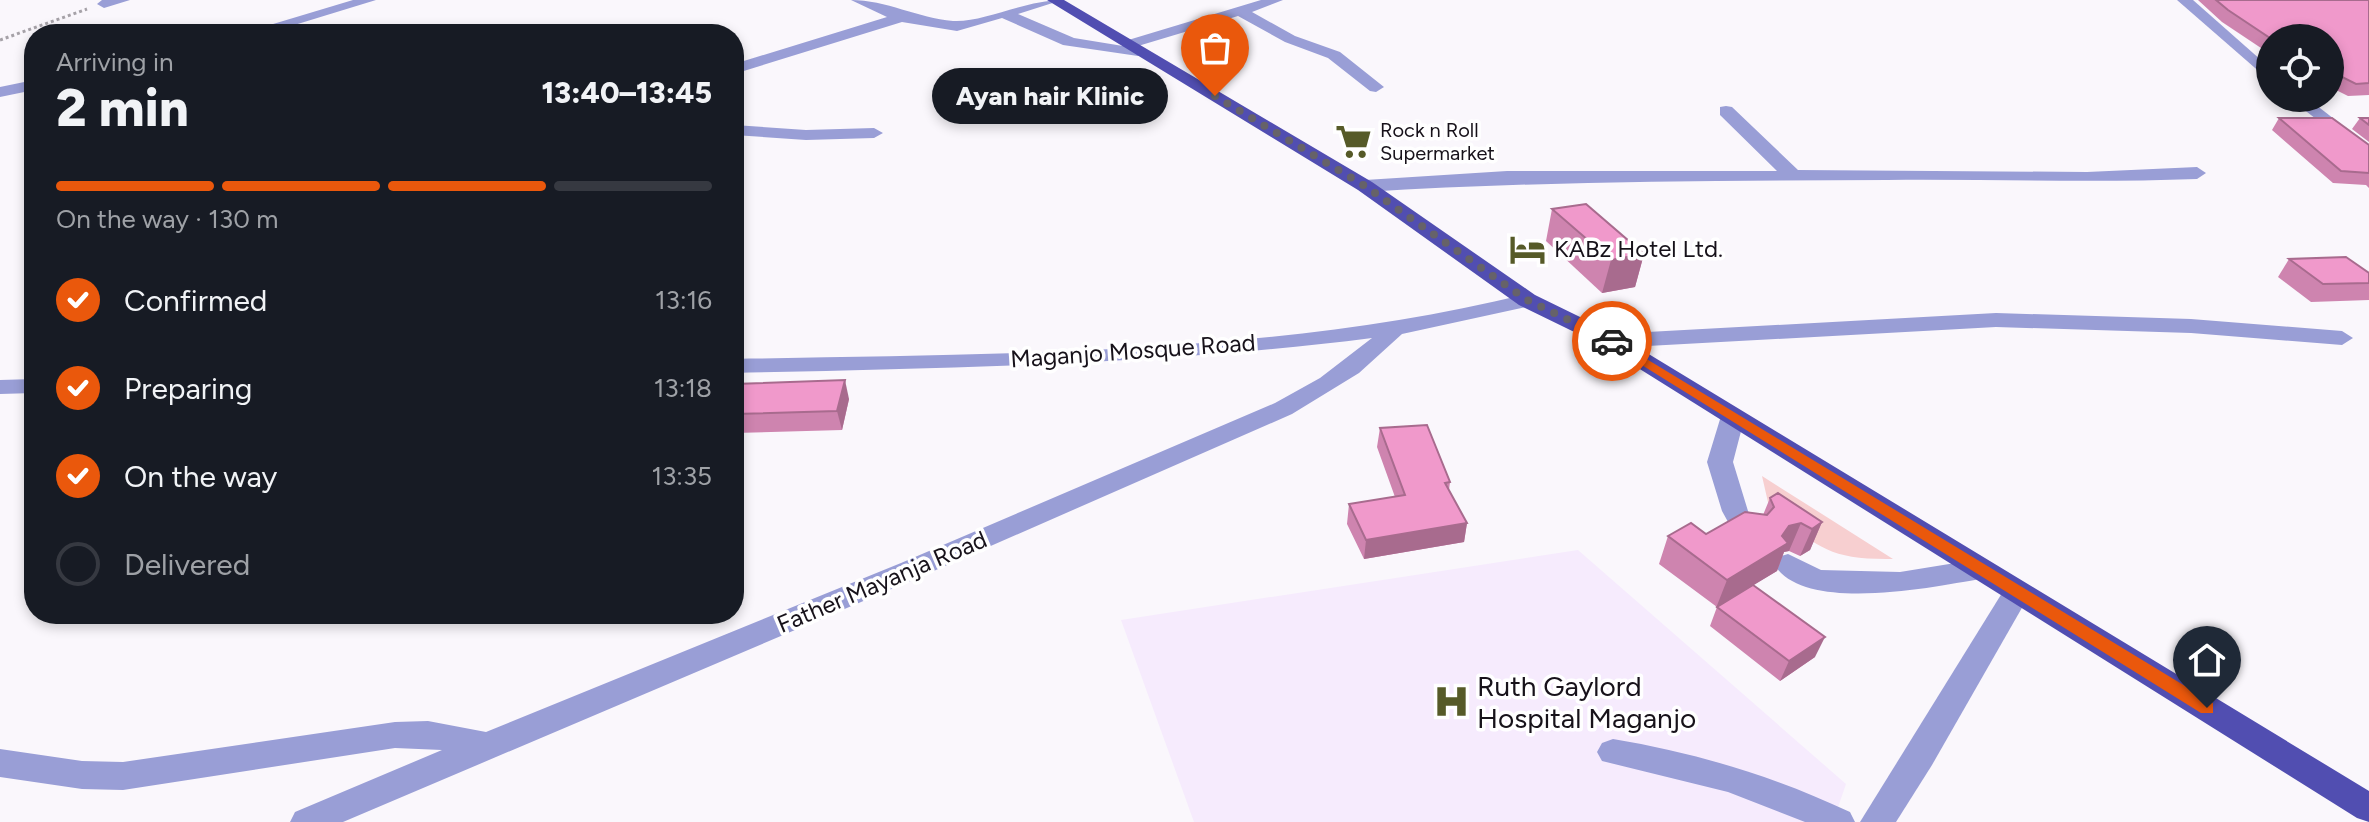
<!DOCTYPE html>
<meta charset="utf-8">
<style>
body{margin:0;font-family:Figtree,sans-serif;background:#20242c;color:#f1f3f6;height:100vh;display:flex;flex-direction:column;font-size:30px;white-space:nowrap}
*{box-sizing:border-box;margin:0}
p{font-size:26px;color:#9ea1a6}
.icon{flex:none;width:44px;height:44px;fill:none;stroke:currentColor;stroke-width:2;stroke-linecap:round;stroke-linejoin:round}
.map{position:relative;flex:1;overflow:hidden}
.details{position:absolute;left:24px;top:24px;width:720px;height:600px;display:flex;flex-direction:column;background:#171b24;border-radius:32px;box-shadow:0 4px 12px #0003}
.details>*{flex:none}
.controls{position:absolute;left:2256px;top:24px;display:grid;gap:16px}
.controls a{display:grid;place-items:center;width:88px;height:88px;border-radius:50%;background:#171b24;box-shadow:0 4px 12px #0003;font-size:40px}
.pin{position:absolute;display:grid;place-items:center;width:68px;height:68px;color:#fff;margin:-82px -34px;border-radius:50% 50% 50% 0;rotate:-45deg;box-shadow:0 0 8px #0007}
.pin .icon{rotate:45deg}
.courier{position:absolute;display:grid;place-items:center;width:80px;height:80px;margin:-40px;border:6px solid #ea580c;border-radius:50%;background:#fff;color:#222;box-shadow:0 2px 10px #0007}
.bubble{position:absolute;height:56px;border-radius:28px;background:#171b24;box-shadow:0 4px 12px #0003;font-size:26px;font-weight:800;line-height:56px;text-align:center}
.overview em{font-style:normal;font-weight:800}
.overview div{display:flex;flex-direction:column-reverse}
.overview{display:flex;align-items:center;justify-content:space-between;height:136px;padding:0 32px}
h1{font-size:52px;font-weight:800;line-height:60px}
.bar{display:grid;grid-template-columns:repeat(4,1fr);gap:12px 8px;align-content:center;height:96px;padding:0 32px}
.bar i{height:10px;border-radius:6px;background:#363941}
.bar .on{background:#ea580c}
.bar p{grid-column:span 4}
ol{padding:0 32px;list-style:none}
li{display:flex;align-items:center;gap:24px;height:88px}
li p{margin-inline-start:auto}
li .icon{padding:8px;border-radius:50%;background:#ea580c;color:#fff;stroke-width:4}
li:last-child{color:#9ea1a6}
li i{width:44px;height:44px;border:4px solid #363941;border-radius:50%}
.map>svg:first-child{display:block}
.built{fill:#f6ebfd}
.green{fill:#f7cfd0}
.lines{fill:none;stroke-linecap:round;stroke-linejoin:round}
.path{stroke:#a6a2a8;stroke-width:3;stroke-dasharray:3 3;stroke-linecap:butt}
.minor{fill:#999ed6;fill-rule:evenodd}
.major{fill:#514eb1;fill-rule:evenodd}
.wall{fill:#ce84af}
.shaded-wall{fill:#a86b8e}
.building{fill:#f099cb;stroke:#a86b8e;stroke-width:2}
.route{fill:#ea580c}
.done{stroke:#666269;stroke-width:8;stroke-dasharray:0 14.4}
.labels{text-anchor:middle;stroke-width:7;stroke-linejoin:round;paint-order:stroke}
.far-poi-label{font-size:20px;fill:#17121a;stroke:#fff;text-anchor:start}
.poi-label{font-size:24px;fill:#17121a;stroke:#fff;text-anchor:start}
.street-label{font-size:24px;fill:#17121a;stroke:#fff}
.near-poi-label{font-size:28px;fill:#17121a;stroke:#fff;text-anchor:start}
</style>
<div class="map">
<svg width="2369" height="822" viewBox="0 0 2369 822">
<rect width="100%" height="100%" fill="#faf7fc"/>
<path class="built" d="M1578,550l268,234 -13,38h-639l-73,-202z"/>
<path class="green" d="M1762,476l131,83c-65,1 -73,-12 -123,-48z"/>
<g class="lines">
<path class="path" d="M0,40l87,-31"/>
<g class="minor">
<path d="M130,0l-26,8 -7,-4 5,-4z"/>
<path d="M353,0h23l-111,34h-25z"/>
<path d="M851,0c35,0 67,18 102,21 29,2 73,-21 109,-21l-44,14 56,24 49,8 2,-5 136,-41h22l-31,12 43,24 45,16 44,35 -8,5 -6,-1 -42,-33 -43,-16 -47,-26 -100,30 8,5 -8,5 -75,-11 -61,-27 -45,13 -55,-9 -168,52v-10l153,-47z"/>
<path d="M2177,0h16l77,68v13z"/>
<path d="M34,80v10l-34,7v-10z"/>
<path d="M2289,98h18l62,48v14z"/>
<path d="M1726,106l6,1 66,63 289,2 110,-5 9,6 -9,6c-104,4 -206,0 -310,1 -174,1 -348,1 -522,12l-9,-6 9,-6 142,-9h270l-57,-56v-8z"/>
<path d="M734,125l72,5 68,-2 9,5 -9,5 -68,2 -72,-5z"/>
<path d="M1527,294l8,1 3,5 -3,5 -133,29 -43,39 -67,41 -372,163 -577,245h-53l5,-10 147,-62 -47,-2 -272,42 -41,-1 -82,-12v-28l82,12 41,1 272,-40 33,-1 58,11 415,-169 374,-160 45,-25 52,-40c-211,27 -425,30 -638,35v-14c263,-6 536,-2 793,-65z"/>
<path d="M1996,313l195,6 151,12 11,7 -11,7 -151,-12 -195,-6 -385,21 -11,-7 11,-7z"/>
<path d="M34,379v14l-34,1v-14z"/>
<path d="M1733,408l12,8 -12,46 15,49 12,22 -4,7h-18l-16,-29 -15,-49 14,-46z"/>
<path d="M1788,554l33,16 79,2 80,-13 10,3 4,7 -4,7 -10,3c-47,8 -177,35 -206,-15l4,-7z"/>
<path d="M2017,582l10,3 4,7 -99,173 -36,57h-36l147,-237z"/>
<path d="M1613,739c83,14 161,37 237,73l5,10h-50l-77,-30 -126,-31 -5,-9 5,-9z"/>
</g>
<path class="major" d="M1047,0h17l308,182 163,113 84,41 750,455v31l-12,-4 -754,-472 -84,-41 -161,-115z"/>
</g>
<g class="wall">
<path d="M2198,0h171v95l-21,1 -18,-9v-49h-60v16l-48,-32z"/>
<path d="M2279,118l90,27v43l-3,-3 -33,-2 -61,-53z"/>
<path d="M2360,118h9v24l-17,-13z"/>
<path d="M1552,209l92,45 -9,33 -33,6 -56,-52z"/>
<path d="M2289,259l80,14v27l-58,2 -33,-25z"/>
<path d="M734,384l115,15 -7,31 -108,3z"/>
<path d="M1380,428l70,54 -1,8 18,33 -3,19 -100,17 -17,-35 2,-20 46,-7 -18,-50z"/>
<path d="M1770,498l52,24 -12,28 -10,6 -11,-5 -5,1 -7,19 -24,14 62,72 -35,24 -70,-55 7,-19 -58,-43 9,-28 38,-2 57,-19z"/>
</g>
<g class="shaded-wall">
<path d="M1644,254l-9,33 -33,6 9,-33z"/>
<path d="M845,380l4,19 -7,31 -5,-19z"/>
<path d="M1822,522l-12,28 -10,6 12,-27z"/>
<path d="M1467,523l-3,19 -100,17 2,-19z"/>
<path d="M1801,523l-12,28 -5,1 -7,19 -61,37 11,-28 55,-44 7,-10z"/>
<path d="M1825,637l-10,20 -35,24 9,-20z"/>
</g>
<g class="building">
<path d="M2216,0h153v83l-13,1 -26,-13v-33h-60l-42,-28z"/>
<path d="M2279,118h53l37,27v28l-28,-2z"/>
<path d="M2360,118h9v7z"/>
<path d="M1586,204l58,50 -33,6 -59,-51z"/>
<path d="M2346,257l23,16v10l-46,1 -34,-25z"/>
<path d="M845,380l-8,31 -103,3v-30z"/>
<path d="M1427,425l23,57 -5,1 22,40 -101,17 -17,-36 56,-9 -25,-67z"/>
<path d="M1778,493l44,29 -10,7 -11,-6 -12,3 -7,10 6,7 -61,37 -59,-44 23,-13 15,11 39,-22 22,3 7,-8 -4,-9z"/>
<path d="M1753,585l72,52 -36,24 -72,-54z"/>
</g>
<path class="route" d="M1612,338l601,365v10h-12l-593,-369 -2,-3z"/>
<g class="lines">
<path class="done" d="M1215,96l150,90 162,114 85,41"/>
</g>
<defs>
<symbol id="supermarket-bare" viewBox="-9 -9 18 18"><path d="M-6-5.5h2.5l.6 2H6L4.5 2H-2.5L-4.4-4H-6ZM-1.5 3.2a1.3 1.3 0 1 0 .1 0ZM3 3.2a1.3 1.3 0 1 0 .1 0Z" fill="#565a28" stroke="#fff" stroke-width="2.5" paint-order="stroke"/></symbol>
<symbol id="hotel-bare" viewBox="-9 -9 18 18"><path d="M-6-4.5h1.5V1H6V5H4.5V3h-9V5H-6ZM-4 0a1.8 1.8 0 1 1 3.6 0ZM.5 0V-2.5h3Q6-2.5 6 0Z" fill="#565a28" stroke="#fff" stroke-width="2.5" paint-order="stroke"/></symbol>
<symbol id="hospital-bare" viewBox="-9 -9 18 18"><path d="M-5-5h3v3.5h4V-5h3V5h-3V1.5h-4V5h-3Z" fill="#565a28" stroke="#fff" stroke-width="2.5" paint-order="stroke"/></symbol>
</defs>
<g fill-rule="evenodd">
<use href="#supermarket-bare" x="1328" y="116" width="51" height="51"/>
<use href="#hotel-bare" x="1502" y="224" width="51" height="51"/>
<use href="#hospital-bare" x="1426" y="676" width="51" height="51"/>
</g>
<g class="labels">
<g class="far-poi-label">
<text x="1380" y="137">Rock n Roll<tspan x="1380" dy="23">Supermarket</tspan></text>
</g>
<g class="poi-label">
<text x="1554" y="257">KABz Hotel Ltd.</text>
</g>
<g class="street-label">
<text transform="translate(1133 351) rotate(-4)" y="8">Maganjo Mosque Road</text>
<text transform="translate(882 582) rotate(-23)" y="8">Father Mayanja Road</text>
</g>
<g class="near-poi-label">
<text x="1477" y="696">Ruth Gaylord<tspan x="1477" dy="32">Hospital Maganjo</tspan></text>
</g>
</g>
</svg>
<div class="controls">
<a><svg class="icon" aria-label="locate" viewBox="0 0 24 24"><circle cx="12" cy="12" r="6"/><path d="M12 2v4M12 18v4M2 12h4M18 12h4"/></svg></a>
</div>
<div class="pin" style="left:1215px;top:96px;background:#ea580c"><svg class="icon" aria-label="bag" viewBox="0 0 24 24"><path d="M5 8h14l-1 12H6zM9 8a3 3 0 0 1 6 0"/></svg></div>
<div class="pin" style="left:2207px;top:708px;background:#1f2937"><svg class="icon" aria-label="home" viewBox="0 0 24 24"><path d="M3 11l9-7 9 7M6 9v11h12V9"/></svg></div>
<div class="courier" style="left:1612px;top:341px"><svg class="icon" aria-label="car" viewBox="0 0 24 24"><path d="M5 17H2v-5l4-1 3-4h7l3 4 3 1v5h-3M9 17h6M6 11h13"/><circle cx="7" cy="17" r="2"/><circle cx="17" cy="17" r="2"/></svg></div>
<div class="bubble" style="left:932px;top:68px;width:236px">Ayan hair Klinic</div>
<section class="details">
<div class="overview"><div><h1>2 min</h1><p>Arriving in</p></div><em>13:40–13:45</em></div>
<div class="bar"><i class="on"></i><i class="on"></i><i class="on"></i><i></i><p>On the way · 130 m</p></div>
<ol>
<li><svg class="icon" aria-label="check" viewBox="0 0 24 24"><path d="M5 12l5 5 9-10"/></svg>Confirmed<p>13:16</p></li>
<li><svg class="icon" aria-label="check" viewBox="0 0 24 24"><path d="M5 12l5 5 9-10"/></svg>Preparing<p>13:18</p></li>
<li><svg class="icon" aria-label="check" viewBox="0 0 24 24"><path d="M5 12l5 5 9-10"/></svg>On the way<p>13:35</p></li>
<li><i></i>Delivered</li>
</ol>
</section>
</div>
